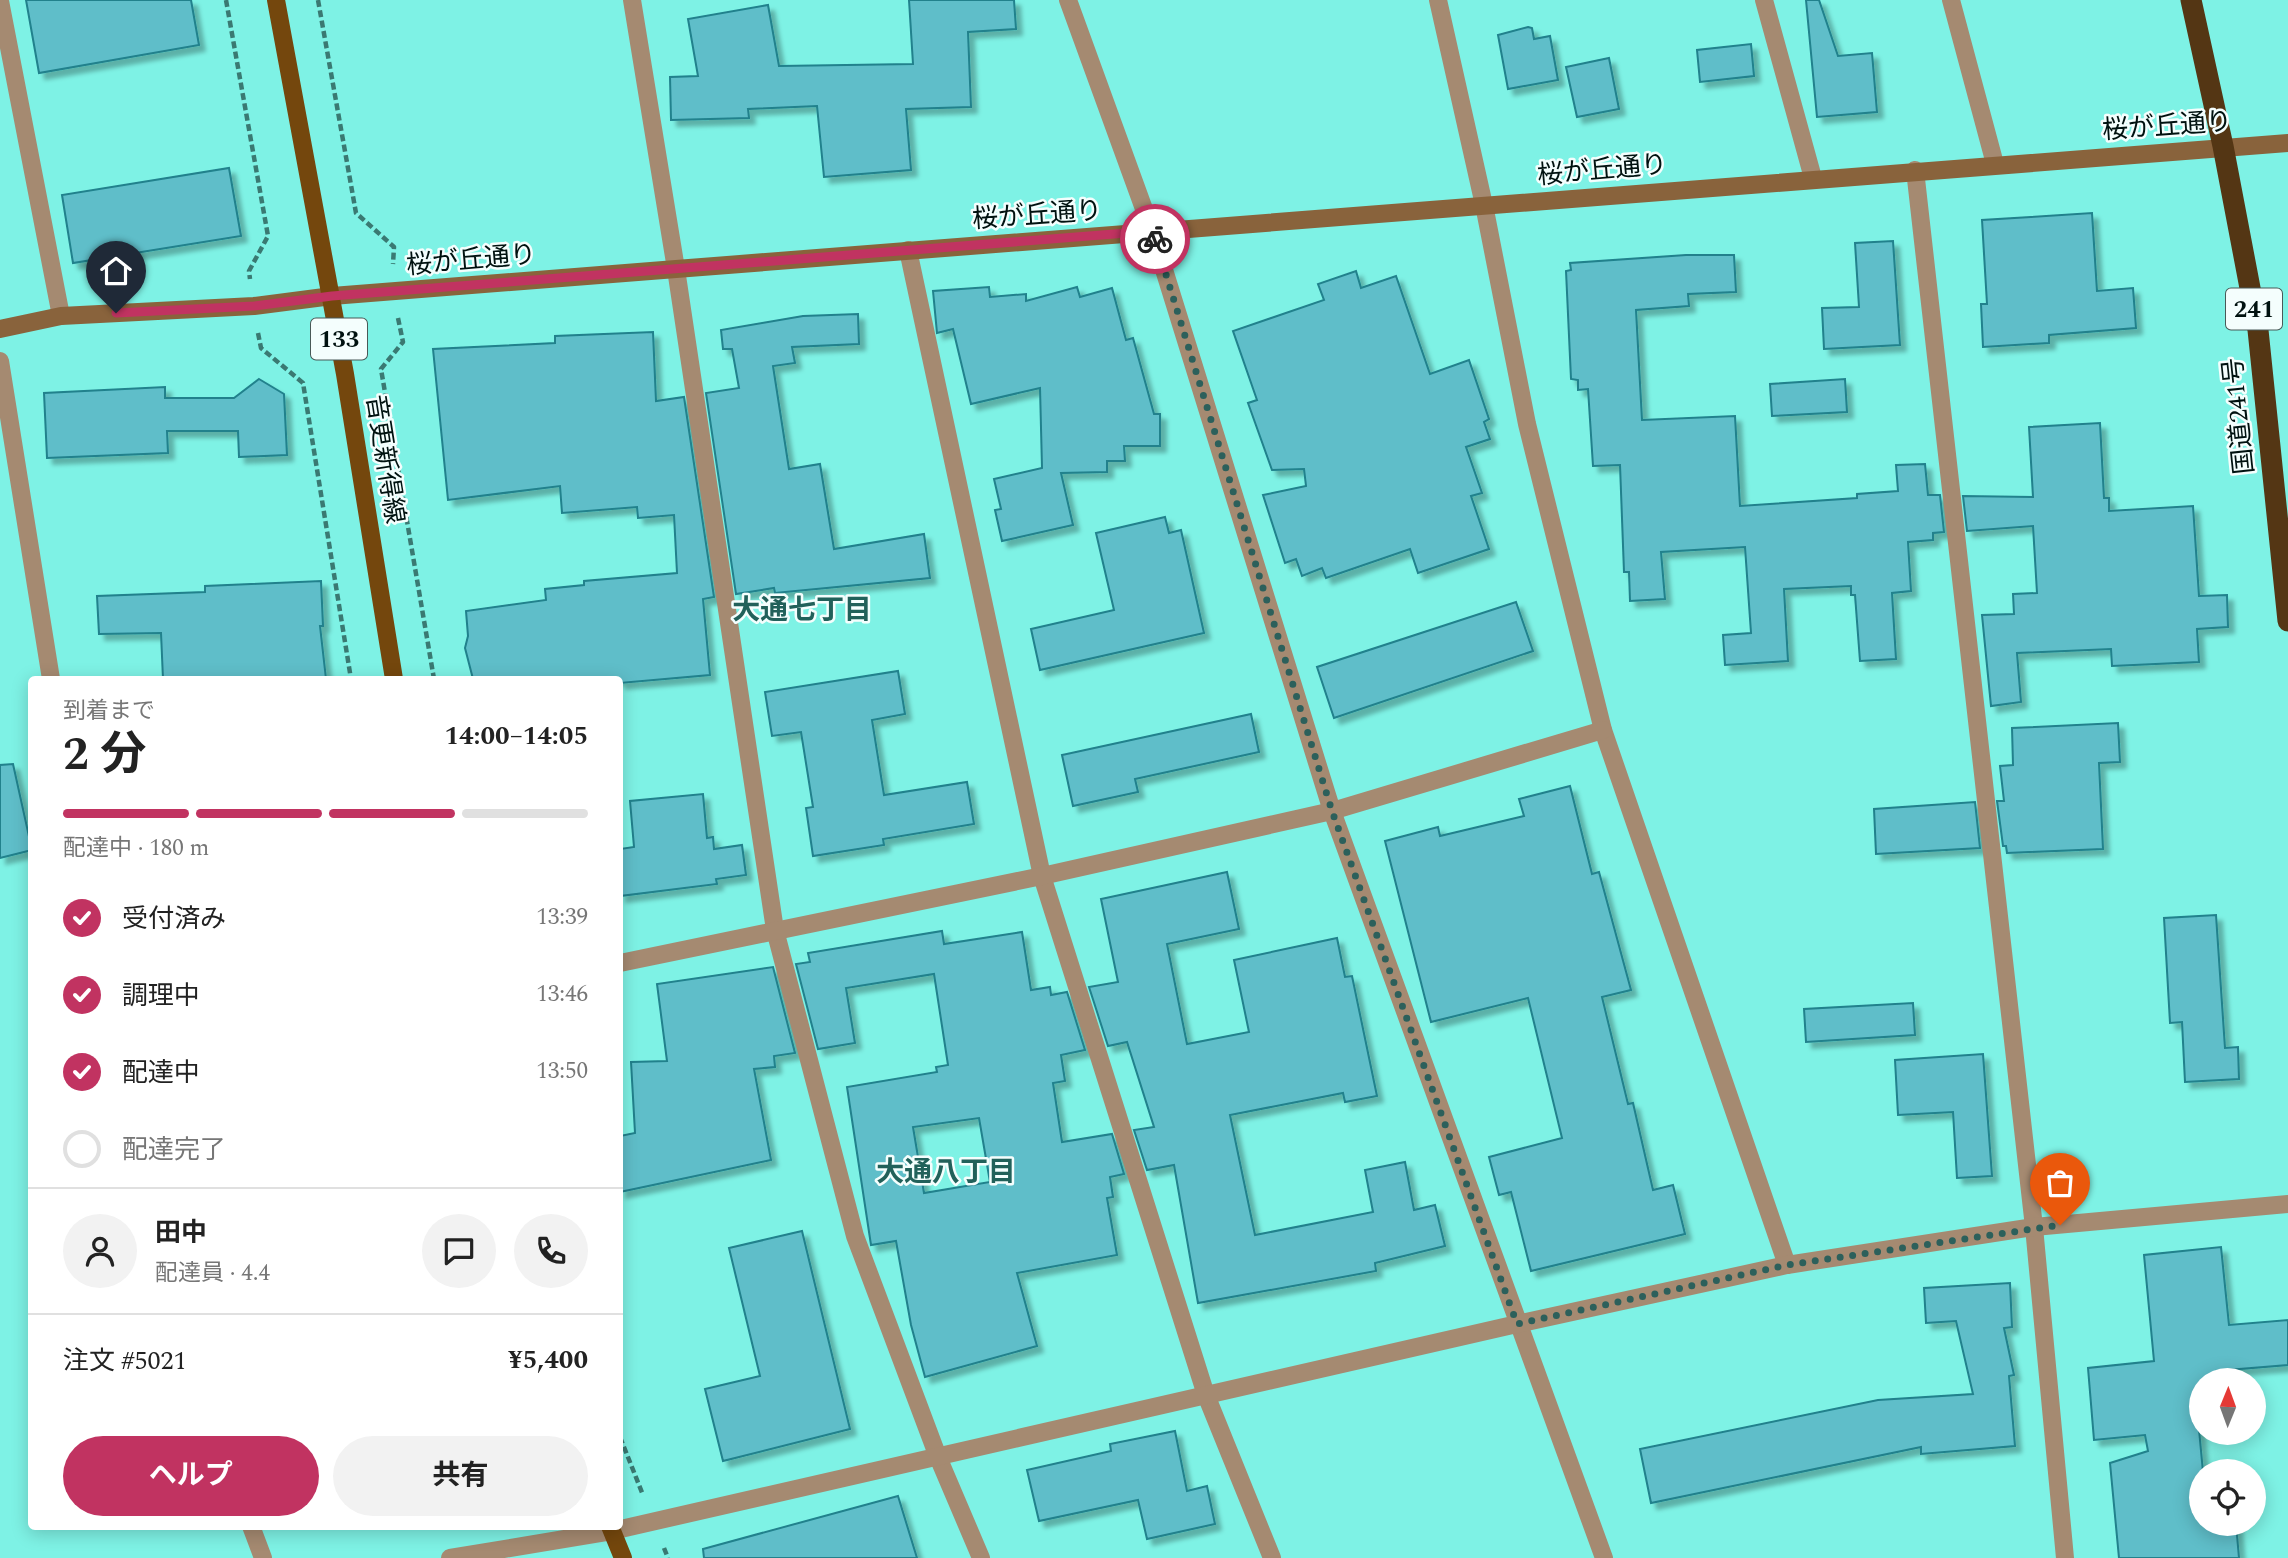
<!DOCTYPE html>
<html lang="ja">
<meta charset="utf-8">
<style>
body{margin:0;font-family:Spectral,"Noto Sans JP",serif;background:#f2f2f2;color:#222;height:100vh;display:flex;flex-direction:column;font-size:26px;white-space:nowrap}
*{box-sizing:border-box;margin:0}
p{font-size:23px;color:#767676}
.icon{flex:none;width:38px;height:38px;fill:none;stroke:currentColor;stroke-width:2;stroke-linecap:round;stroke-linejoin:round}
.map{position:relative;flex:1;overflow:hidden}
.side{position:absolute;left:28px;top:676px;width:595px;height:854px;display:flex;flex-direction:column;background:#fff;border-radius:7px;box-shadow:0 4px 18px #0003}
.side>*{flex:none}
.needle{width:46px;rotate:1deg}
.tools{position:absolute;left:2189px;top:1368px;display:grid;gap:14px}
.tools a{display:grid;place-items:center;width:77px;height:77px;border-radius:50%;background:#fff;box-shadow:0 4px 18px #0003;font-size:35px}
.pin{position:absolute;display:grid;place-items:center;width:60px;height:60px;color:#fff;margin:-72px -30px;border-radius:50% 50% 50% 0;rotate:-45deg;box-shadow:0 0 7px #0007}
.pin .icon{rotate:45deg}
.courier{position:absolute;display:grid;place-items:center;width:70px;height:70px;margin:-35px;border:5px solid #c13361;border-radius:50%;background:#fff;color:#222;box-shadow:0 2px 9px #0007}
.overview em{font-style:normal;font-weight:700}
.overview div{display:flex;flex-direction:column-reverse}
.overview{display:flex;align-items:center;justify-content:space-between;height:119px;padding:0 35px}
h1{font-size:46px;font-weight:700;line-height:52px}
.bar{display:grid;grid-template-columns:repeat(4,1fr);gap:10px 7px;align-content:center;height:84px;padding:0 35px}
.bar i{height:9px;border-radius:5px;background:#e0e0e0}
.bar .on{background:#c13361}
.bar p{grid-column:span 4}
.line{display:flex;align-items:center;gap:18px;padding:0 35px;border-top:2px solid #e0e0e0}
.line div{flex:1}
.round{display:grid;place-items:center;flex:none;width:74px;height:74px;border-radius:37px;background:#f2f2f2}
ol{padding:0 35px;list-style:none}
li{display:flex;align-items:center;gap:21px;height:77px}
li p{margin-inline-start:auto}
li .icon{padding:7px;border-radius:50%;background:#c13361;color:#fff;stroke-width:4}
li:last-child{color:#767676}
li i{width:38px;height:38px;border:4px solid #e0e0e0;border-radius:50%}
.cta{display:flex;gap:14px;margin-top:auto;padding:14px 35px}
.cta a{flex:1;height:80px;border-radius:42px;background:#c13361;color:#fff;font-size:28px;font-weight:700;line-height:80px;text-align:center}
.cta a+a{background:#f2f2f2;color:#222}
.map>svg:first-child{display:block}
.building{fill:#5ebec9;stroke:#20818c;stroke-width:2;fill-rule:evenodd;filter:url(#shadow)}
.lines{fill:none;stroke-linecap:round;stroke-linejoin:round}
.path{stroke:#3a7972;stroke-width:4.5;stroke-dasharray:7 3.5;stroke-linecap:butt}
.lane{stroke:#a58a71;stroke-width:18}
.street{stroke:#a58a71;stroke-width:18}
.secondary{stroke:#89633c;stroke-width:18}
.primary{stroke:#74470d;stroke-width:18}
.highway{stroke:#543614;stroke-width:21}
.done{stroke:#2c605b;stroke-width:7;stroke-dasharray:0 12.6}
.route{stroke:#c13361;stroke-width:9}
.labels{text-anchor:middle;stroke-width:5;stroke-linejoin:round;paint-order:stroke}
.shield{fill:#f4fefd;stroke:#495957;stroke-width:2}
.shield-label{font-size:24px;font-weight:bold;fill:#001210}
.street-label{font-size:26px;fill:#001210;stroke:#f4fefd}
.neighbourhood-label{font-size:28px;font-weight:bold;fill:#21615a;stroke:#f4fefd}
</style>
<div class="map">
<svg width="2288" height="1558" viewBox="0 0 2288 1558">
<defs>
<filter id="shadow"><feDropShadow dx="6" dy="6" stdDeviation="2" flood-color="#0004"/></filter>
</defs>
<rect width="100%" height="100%" fill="#7ef2e5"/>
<g class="building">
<path d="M26,0h165l8,45 -160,28z"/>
<path d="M909,0h105l2,29 -48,3 3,75 -65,2 5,61 -87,7 -7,-71 -69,3 1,9 -78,2 -1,-43 28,-1 -10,-57 80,-14 11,61 134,-2z"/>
<path d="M1806,0h13l19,56 34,-3 5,59 -60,5z"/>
<path d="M1528,27l4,1 2,11 16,-3 8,44 -50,9 -10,-54z"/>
<path d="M1751,44l3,32 -54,6 -3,-32z"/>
<path d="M1609,58l10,51 -42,8 -11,-50z"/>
<path d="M229,168l12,68 -168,27 -11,-68z"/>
<path d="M2092,213l5,78 36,-3 3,40 -87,7v8l-66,4 -2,-43h6l-5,-84z"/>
<path d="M1893,241l7,104 -76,4 -2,-41 37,-1 -4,-64z"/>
<path d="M1686,255h48l2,37 -48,2 1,12 -53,4 6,110 93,-4 5,90 117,-8v-4l41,-3 -2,-26 29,-1 3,31h12l4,37 -11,1v7l-25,2 3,49 -19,2 4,66 -36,2 -5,-66h-4v-9l-67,3 4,72 -63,4 -2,-30 28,-2 -6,-86 -84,5 4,47 -35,2 -1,-29h-5l-4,-107 -27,1 -5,-77 -10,1v-10l-7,-1 -5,-108 5,-1 -1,-7z"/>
<path d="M1356,271l5,17 35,-12 34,98 39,-14 20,59 -5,3 6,17 -24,8 16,46 -11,3 18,53 -71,24 -8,-24 -84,29 -4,-10 -20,8 -6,-17 -11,4 -22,-68 43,-9 -2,-17 -32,1 -24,-67 9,-3 -24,-69 91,-31 -6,-16z"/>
<path d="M989,287l1,10 36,-3v7l51,-14 3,10 32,-9 14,52 7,-2 21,76h6v32h-36l1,15h-18v11l-46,1 12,52 -71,16 -7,-31 6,-1 -7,-30 48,-11 -2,-80 -69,16 -18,-75 -16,4 -4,-42z"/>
<path d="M858,314l1,30 -67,3 3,16 -22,3 16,103 31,-5 14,85 90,-15 6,44 -155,15 -1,-5 -38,6 -30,-201 33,-5 -7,-39h-9l-2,-19 82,-14z"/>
<path d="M653,332l3,69 28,-4 30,200 -11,2 7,76 -90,8v-4h-147l-8,-31 3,-12 -2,-25 80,-11 -1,-11 39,-4v-4l93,-8 -3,-58 -36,3 -1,-11 -75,6 -2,-27 -112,14 -15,-151 122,-6v-7z"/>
<path d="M259,379l25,15 3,61 -48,2 -1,-26h-71l1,22 -121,5 -3,-65 121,-6v11h69z"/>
<path d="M1845,379l2,33 -75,4 -2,-32z"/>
<path d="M2100,423l4,75h5v13l84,-5 6,90 28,-1 1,32 -31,2 2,33 -87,4 -1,-17 -94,4 4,49 -30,4 -9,-91 32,-1 -1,-20 24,-1 -4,-67 -66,5 -4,-35 70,1 -4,-70z"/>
<path d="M1165,517l4,16 12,-3 23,103 -164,37 -9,-41 83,-19 -18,-77z"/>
<path d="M321,581l2,45h-3l6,53h-163l-2,-46 -62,1 -2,-38 108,-4v-6z"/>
<path d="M1516,602l17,49 -199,67 -17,-51z"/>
<path d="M898,671l7,43 -33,6 12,75 83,-13 7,42 -91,15 1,6 -71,11 -7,-48 7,-1 -12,-75 -29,4 -7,-44z"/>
<path d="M1251,714l8,38 -124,27 3,13 -65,14 -11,-51z"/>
<path d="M2118,723l2,39 -21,1 4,86 -96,4 -1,-7h-3l-6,-45h7l-4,-35 13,-1 -1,-37z"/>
<path d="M13,764l19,86 -32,8v-93z"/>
<path d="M1570,786l22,88 7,-2 32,118 -29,7 26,107 5,-1 20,87 20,-5 12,49 -154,37 -20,-79 -12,3 -10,-38 73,-19 -34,-140 -97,24 -46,-181 53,-14 2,9 84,-20 -5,-17z"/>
<path d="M703,794l4,44 6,-1 1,12 28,-4 4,30 -30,4 1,5 -97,12v-47l14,-2 -4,-46z"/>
<path d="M1975,802l5,46 -104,6 -2,-45z"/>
<path d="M1227,872l12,57 -72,15 20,100 62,-12 -15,-72 103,-22 8,39 7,-1 25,120 -32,6 -2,-9 -113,22 25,120 118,-23 -8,-42 40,-8 9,48 21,-5 10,41 -70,17 1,8 -178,32 -24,-138 -27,5 -13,-40 20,-3 -27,-85 -19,4 -19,-59 29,-5 -17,-83z"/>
<path d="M2216,915l9,133 13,-1 1,32 -54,3 -3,-60 -12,1 -6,-105z"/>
<path d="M942,931l2,13 78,-12 9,58 19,-3 1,8 16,-3 18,58 -24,5 4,26 -12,2 9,59 50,-8 12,40 -14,3 3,20 -6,1 10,57 -100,18 20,73 -112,31 -14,-52 -15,-84 -25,4 -24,-158 90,-15 -1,-5 12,-2 -14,-91 -88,14 9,55 -37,6 -22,-85 14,-2 -2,-9zM979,1118l11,64 -66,11 -11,-66z"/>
<path d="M773,967l22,86 -21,3 1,11 -21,2 17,91 -151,32v-56l15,-3 -4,-71 36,-1 -10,-77z"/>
<path d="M1913,1003l2,32 -109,7 -2,-33z"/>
<path d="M1983,1054l9,122 -35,2 -4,-66 -55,3 -3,-55z"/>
<path d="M802,1231l48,198 -127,32 -18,-72 55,-13 -31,-128z"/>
<path d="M2221,1247l8,78 59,-5v45l-72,6 1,10h-15v27h-5l6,64 -1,52h34l3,34h-120l-9,-95 38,-12 -3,-16 -51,5 -6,-72 66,-7 -10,-106z"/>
<path d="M2010,1283l2,44 -8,1 10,47 -5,1 6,70 -94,8v-7l-270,56 -11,-54 238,-49 95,-6 -17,-73 -30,2 -2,-35z"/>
<path d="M1175,1431l12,60 20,-5 8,38 -68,15 -9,-39 -99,21 -12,-51 84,-19 -1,-7z"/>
<path d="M898,1496l19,62h-213l-1,-9z"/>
</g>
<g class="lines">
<g class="path">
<path d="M226,0l42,236 -19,35 1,8"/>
<path d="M318,0l38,213 38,34 -1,17"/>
<path d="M398,318l5,24 -22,27 53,310"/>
<path d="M258,333l3,15 42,35 48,296"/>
<path d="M620,1437l23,58"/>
<path d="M664,1548l4,10"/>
</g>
<g class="lane">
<path d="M0,361l51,318"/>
<path d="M251,1526l12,32"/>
</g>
<g class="street">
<path d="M632,0l44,269 99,661 80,306 83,221 43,101"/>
<path d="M1068,0l84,231 180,580 272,747"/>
<path d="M1438,0l46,205 43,219 76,306 184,535"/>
<path d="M1764,0l49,178"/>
<path d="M1951,0l44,164"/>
<path d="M0,1l61,315"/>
<path d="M1915,170l119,1057 31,331"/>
<path d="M908,250l134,626 164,519 66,163"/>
<path d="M620,963l422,-87 290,-65 271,-81"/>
<path d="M450,1558l162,-27 905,-207 270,-59 247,-38 254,-23"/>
</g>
<path class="secondary" d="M0,329l61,-13 193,-10 78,-10 344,-27 1612,-126"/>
<g class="primary">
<path d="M276,0l69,374 49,305"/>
<path d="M610,1526l13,32"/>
</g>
<path class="highway" d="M2191,0l32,146 35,184 30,291"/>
</g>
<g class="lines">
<path class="done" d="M1155,239l177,572 185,513 270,-59 273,-40"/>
<path class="route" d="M116,313l138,-7 78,-10 820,-65 3,8"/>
</g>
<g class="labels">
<g class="shield">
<rect x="2226" y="288.5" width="56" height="41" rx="5"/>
<rect x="311" y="318.5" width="56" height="41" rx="5"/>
</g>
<g class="shield-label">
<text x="2254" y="317">241</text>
<text x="339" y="347">133</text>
</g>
<g class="street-label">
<text transform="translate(2167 125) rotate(-4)" y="9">桜が丘通り</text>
<text transform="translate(1602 169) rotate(-5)" y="9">桜が丘通り</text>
<text transform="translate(1037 214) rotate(-4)" y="9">桜が丘通り</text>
<text transform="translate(471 259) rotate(-5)" y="9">桜が丘通り</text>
<text transform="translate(2238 416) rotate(-96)" y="9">国道241号</text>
<text transform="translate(386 459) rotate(81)" y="9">音更新得線</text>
</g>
<g class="neighbourhood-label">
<text x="802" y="619">大通七丁目</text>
<text x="946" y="1181">大通八丁目</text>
</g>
</g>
</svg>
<div class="tools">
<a><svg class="needle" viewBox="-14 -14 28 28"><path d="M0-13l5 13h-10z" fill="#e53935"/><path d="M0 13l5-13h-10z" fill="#767676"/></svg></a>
<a><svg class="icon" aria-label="locate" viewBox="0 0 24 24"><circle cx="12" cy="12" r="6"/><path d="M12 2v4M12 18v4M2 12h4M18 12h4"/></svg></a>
</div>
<div class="pin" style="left:2060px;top:1225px;background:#ea580c"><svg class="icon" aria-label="bag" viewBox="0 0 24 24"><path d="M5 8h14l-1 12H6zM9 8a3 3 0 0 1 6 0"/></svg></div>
<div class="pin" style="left:116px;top:313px;background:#1f2937"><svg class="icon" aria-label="home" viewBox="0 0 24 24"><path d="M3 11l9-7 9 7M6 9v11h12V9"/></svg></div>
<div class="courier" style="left:1155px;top:239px"><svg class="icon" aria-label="bike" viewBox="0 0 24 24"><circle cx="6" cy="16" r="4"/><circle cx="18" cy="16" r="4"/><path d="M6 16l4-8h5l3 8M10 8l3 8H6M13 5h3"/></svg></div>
<section class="side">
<div class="overview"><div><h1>2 分</h1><p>到着まで</p></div><em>14:00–14:05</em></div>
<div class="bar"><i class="on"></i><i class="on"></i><i class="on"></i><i></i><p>配達中 · 180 m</p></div>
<ol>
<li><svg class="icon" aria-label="check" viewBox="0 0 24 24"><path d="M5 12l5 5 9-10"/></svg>受付済み<p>13:39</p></li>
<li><svg class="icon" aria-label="check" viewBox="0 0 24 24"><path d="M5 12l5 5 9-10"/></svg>調理中<p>13:46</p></li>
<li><svg class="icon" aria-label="check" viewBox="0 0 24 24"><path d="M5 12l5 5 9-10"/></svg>配達中<p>13:50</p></li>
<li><i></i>配達完了</li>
</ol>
<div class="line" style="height:126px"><a class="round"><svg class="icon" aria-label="person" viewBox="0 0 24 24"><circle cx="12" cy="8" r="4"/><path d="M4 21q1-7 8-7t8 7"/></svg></a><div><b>田中</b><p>配達員 · 4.4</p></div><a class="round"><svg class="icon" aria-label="chat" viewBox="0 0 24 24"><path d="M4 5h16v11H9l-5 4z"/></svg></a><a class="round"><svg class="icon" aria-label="phone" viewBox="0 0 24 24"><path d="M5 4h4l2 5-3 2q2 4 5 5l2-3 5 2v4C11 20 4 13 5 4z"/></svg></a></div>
<div class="line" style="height:91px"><div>注文 #5021</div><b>¥5,400</b></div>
<div class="cta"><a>ヘルプ</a><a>共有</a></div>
</section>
</div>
